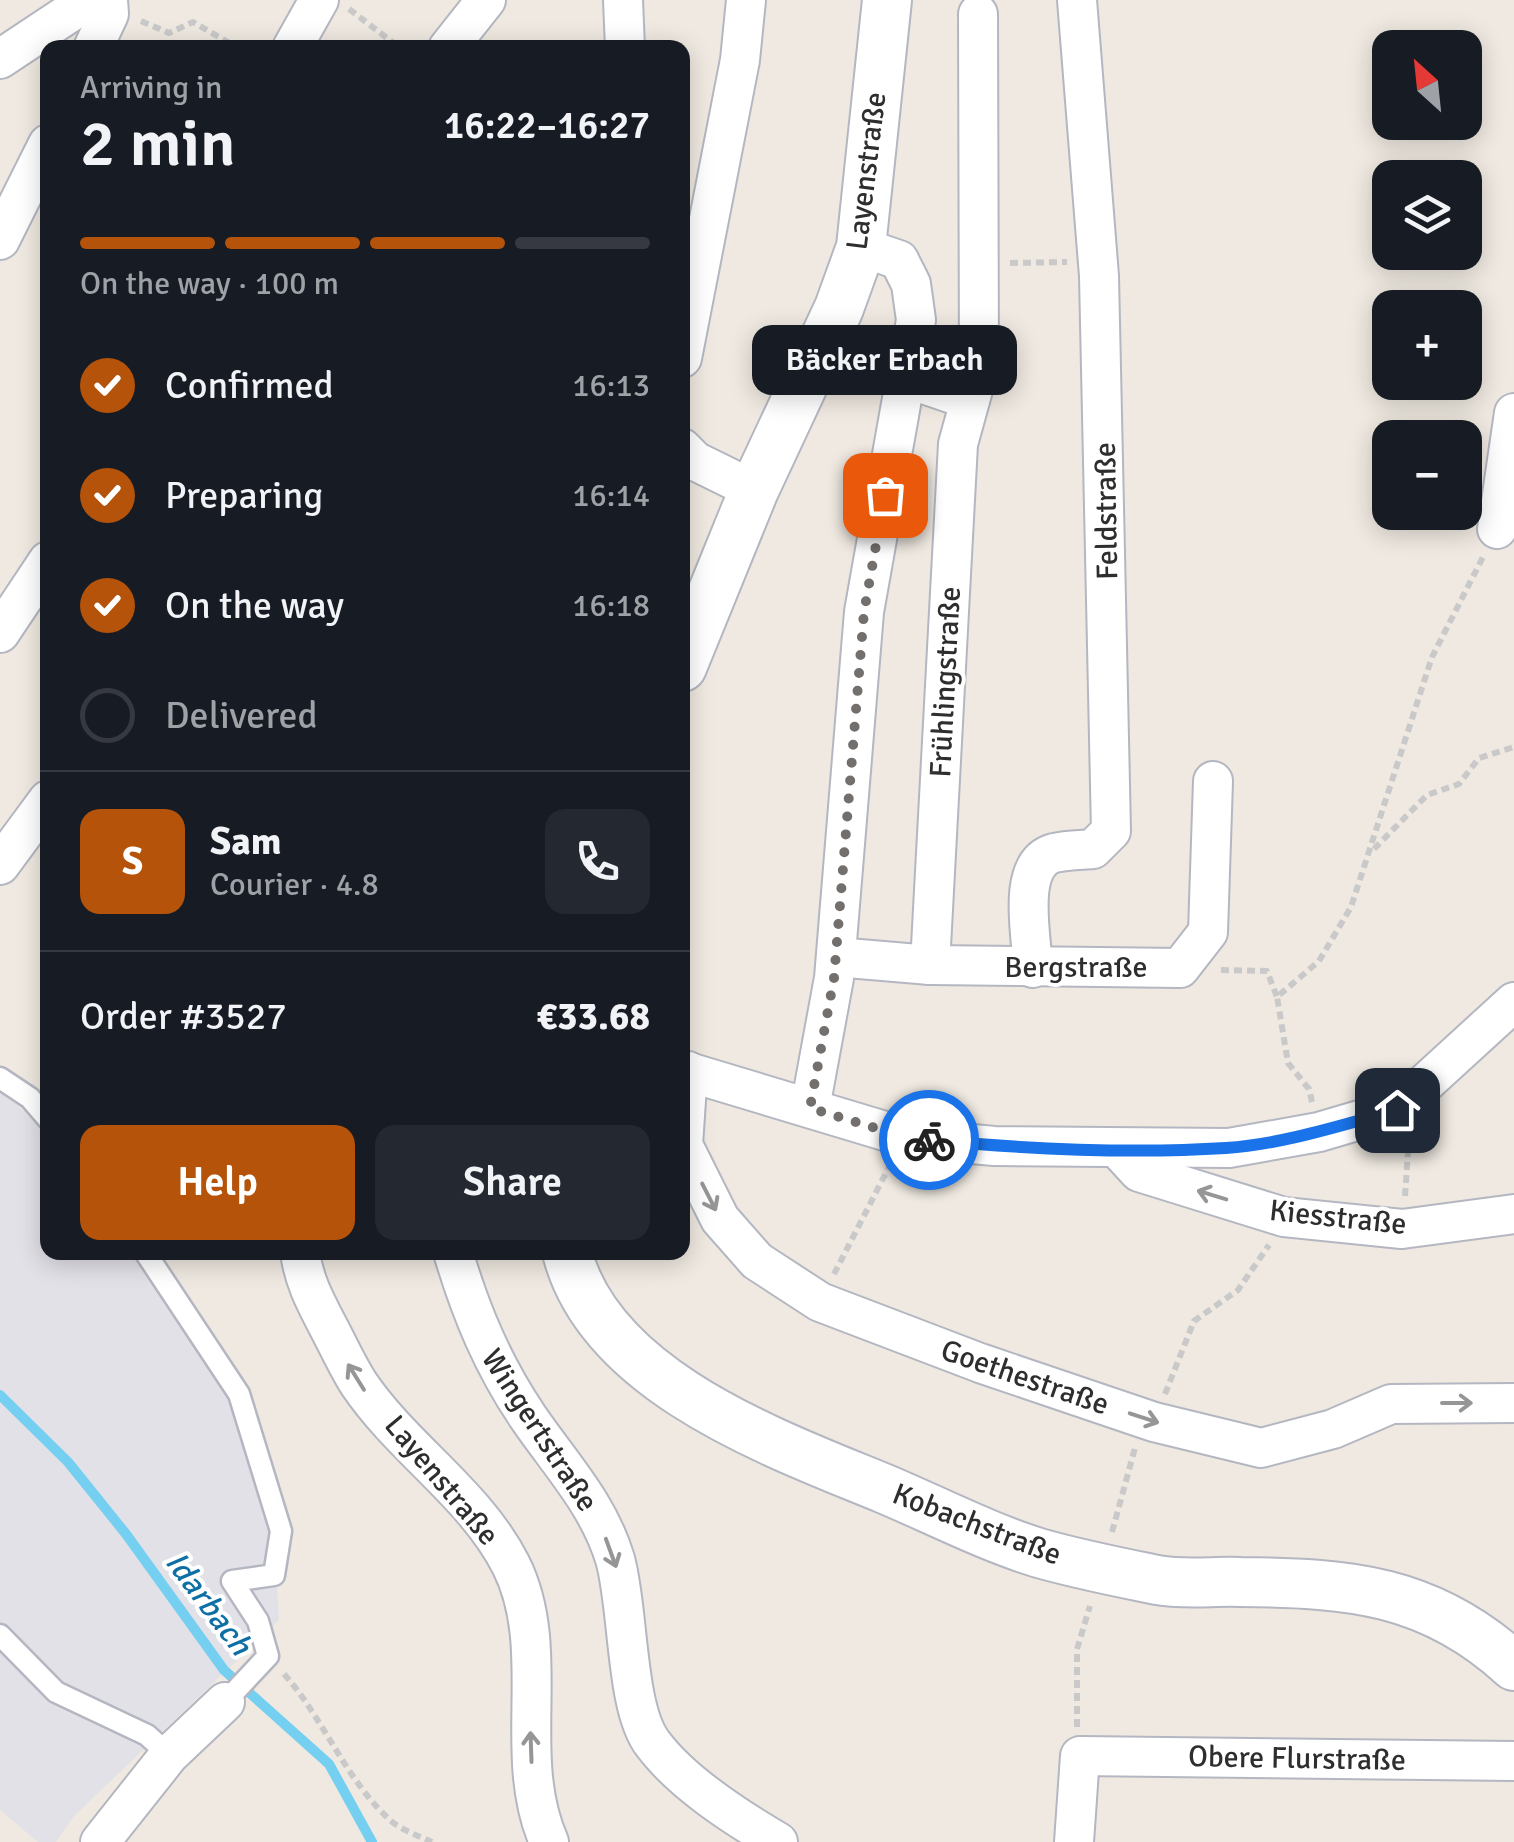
<!DOCTYPE html>
<meta charset="utf-8">
<style>
body{margin:0;font-family:Signika,sans-serif;background:#242831;color:#f1f3f6;height:100vh;display:flex;flex-direction:column;font-size:38px;white-space:nowrap}
*{box-sizing:border-box;margin:0}
p{font-size:32px;color:#9ea1a6}
.icon{flex:none;width:55px;height:55px;fill:none;stroke:currentColor;stroke-width:2;stroke-linecap:round;stroke-linejoin:round}
.map{position:relative;flex:1;overflow:hidden}
.side{position:absolute;left:40px;top:40px;width:650px;height:1220px;display:flex;flex-direction:column;background:#171b24;border-radius:20px;box-shadow:0 5px 25px #0003}
.side>*{flex:none}
.needle{width:65px;rotate:333deg}
.fabs{position:absolute;left:1372px;top:30px;display:grid;gap:20px}
.fabs a{display:grid;place-items:center;width:110px;height:110px;border-radius:20px;background:#171b24;box-shadow:0 5px 25px #0003;font-size:50px}
.pin{position:absolute;display:grid;place-items:center;width:85px;height:85px;color:#fff;margin:-42px;border-radius:20px;box-shadow:0 5px 15px #0006}
.courier{position:absolute;display:grid;place-items:center;width:100px;height:100px;margin:-50px;border:8px solid #1a73e8;border-radius:50%;background:#fff;color:#222;box-shadow:0 2px 12px #0007}
.bubble{position:absolute;height:70px;border-radius:20px;background:#171b24;box-shadow:0 5px 25px #0003;font-size:32px;font-weight:600;line-height:70px;text-align:center}
.summary em{font-style:normal;font-weight:600}
.summary div{display:flex;flex-direction:column-reverse}
.summary{display:flex;align-items:center;justify-content:space-between;height:170px;padding:0 40px}
h1{font-size:65px;font-weight:600;line-height:75px}
.bar{display:grid;grid-template-columns:repeat(4,1fr);gap:15px 10px;align-content:center;height:120px;padding:0 40px}
.bar i{height:12px;border-radius:8px;background:#363941}
.bar .selected{background:#b45309}
.bar p{grid-column:span 4}
.line{display:flex;align-items:center;gap:25px;padding:0 40px;border-top:2px solid #363941}
.line div{flex:1}
.round{display:grid;place-items:center;flex:none;width:105px;height:105px;border-radius:20px;background:#242831}
ol{padding:0 40px;list-style:none}
li{display:flex;align-items:center;gap:30px;height:110px}
li p{margin-inline-start:auto}
li .icon{padding:10px;border-radius:50%;background:#b45309;color:#fff;stroke-width:4}
li:last-child{color:#9ea1a6}
li i{width:55px;height:55px;border:5px solid #363941;border-radius:50%}
.action{display:flex;gap:20px;margin-top:auto;padding:20px 40px}
.action a{flex:1;height:115px;border-radius:20px;background:#b45309;color:#fff;font-size:40px;font-weight:600;line-height:115px;text-align:center}
.action a+a{background:#242831;color:#f1f3f6}
.map>svg:first-child{display:block}
.industrial{fill:#e3e1e8}
.lines{fill:none;stroke-linecap:round;stroke-linejoin:round}
.stream{stroke:#75cff0;stroke-width:10}
.service-casing{stroke:#b4b7c1;stroke-width:25}
.minor-casing{stroke:#b4b7c1;stroke-width:42}
.tertiary-casing{stroke:#b4b7c1;stroke-width:52}
.path{stroke:#c9c9c9;stroke-width:6;stroke-dasharray:8 5;stroke-linecap:butt}
.service{stroke:#fff;stroke-width:20}
.minor{stroke:#fff;stroke-width:38}
.tertiary{stroke:#fff;stroke-width:48}
.oneway{stroke:#969696}
.done{stroke:#726f6d;stroke-width:10;stroke-dasharray:0 18}
.route{stroke:#1a73e8;stroke-width:12}
.labels{text-anchor:middle;stroke-width:8;stroke-linejoin:round;paint-order:stroke}
.street-label{font-size:30px;fill:#2e2e2e;stroke:#fff}
.water-label{font-size:32px;font-style:italic;fill:#0d6fa3;stroke:#fff}
</style>
<div class="map">
<svg width="1514" height="1842" viewBox="0 0 1514 1842">
<rect width="100%" height="100%" fill="#efe9e1"/>
<path class="industrial" d="M0,1088l47,47 1,117 83,1 94,140 20,41 28,92 6,94 -206,197 -17,25h-18l-38,-32z"/>
<g class="lines">
<path class="stream" d="M0,1395l68,67 58,72 98,136 105,94 43,78"/>
<defs>
<g id="service">
<path d="M0,1078l30,20 18,21"/>
<path d="M145,1252l94,142 42,137 -7,44 -42,6 26,40 10,35 -43,46"/>
<path d="M0,1635l56,57 91,43 22,20"/>
</g>
<g id="minor">
<path d="M623,0l2,48"/>
<path d="M93,48l16,-34 -1,-14"/>
<path d="M292,48l27,-48"/>
<path d="M448,48l38,-48"/>
<path d="M0,59l89,-59"/>
<path d="M0,240l48,-96"/>
<path d="M682,358l58,-298 6,-60"/>
<path d="M906,378l64,22"/>
<path d="M682,448l13,13 59,29"/>
<path d="M1497,529l17,-116"/>
<path d="M0,633l48,-72"/>
<path d="M0,865l48,-65"/>
<path d="M836,957l94,8 250,3 28,-36 5,-151"/>
<path d="M930,965l28,-521 21,-76 -1,-354"/>
<path d="M1033,968c-1,-30 -18,-104 21,-115 12,-3 27,-3 39,-4l18,-18 -12,-555 -22,-276"/>
<path d="M682,1070l226,68 86,8 235,2 90,-16 78,-23 117,-107"/>
<path d="M688,1071l-5,74 37,74 37,42 63,41 160,61 174,59 107,26 72,-19 58,-25 123,-1"/>
<path d="M810,1108l24,-130 30,-366 52,-292 -5,-36 -12,-24 -38,-13"/>
<path d="M1117,1148l22,24 145,45 118,12 112,-15"/>
<path d="M300,1252c4,30 16,51 30,78 9,17 18,37 29,54 44,65 116,110 152,181 43,86 -1,189 38,277"/>
<path d="M453,1252c18,61 40,113 75,165 32,47 70,86 87,142 14,48 10,150 38,185 29,39 84,74 125,98"/>
<path d="M100,1842l69,-87 56,-53"/>
<path d="M1074,1842l6,-86 434,5"/>
</g>
<g id="tertiary">
<path d="M682,667l72,-177 85,-182 22,-61 26,-247"/>
<path d="M567,1252c33,130 209,192 318,237 50,21 102,48 154,64 38,11 79,19 118,27 26,5 57,1 83,2 109,1 190,7 274,84"/>
</g>
</defs>
<use href="#service" class="service-casing"/>
<use href="#minor" class="minor-casing"/>
<use href="#tertiary" class="tertiary-casing"/>
<g class="path">
<path d="M349,9l51,39"/>
<path d="M141,21l28,12 24,-11 45,26"/>
<path d="M1010,263l57,-1"/>
<path d="M1374,849l53,-54 32,-11 20,-26 35,-11"/>
<path d="M1221,970l46,1 10,26"/>
<path d="M1312,1102l-3,-13 -21,-26 -11,-66 42,-36 32,-54 81,-250 51,-100"/>
<path d="M1405,1196l4,-58"/>
<path d="M834,1274l56,-109"/>
<path d="M1165,1394l29,-73 44,-31 31,-45"/>
<path d="M1112,1532l23,-84"/>
<path d="M284,1674c40,45 61,105 106,146 11,10 29,16 42,22"/>
<path d="M1077,1727v-78l13,-43"/>
</g>
<use href="#service" class="service"/>
<use href="#minor" class="minor"/>
<use href="#tertiary" class="tertiary"/>
</g>
<defs><path id="oneway-shaft" d="M-6 0H5M1.5-3L5.5 0L1.5 3" fill="none" stroke-width="1.6" stroke-linecap="round" stroke-linejoin="round" transform="scale(2.5)"/></defs>
<g class="oneway">
<use href="#oneway-shaft" transform="translate(1212 1195) rotate(-163)"/>
<use href="#oneway-shaft" transform="translate(709 1197) rotate(63)"/>
<use href="#oneway-shaft" transform="translate(356 1377) rotate(-122)"/>
<use href="#oneway-shaft" transform="translate(1457 1403)"/>
<use href="#oneway-shaft" transform="translate(1144 1418) rotate(18)"/>
<use href="#oneway-shaft" transform="translate(611 1553) rotate(70)"/>
<use href="#oneway-shaft" transform="translate(531 1747) rotate(-92)"/>
</g>
<g class="lines">
<path class="done" d="M885,495l-21,117 -30,366 -24,130 98,30 21,2"/>
<path class="route" d="M929,1140c98,9 200,14 297,8 58,-4 116,-23 171,-38"/>
</g>
<g class="labels">
<g class="street-label">
<text transform="translate(866 171) rotate(-83)" y="10">Layenstraße</text>
<text transform="translate(1106 511) rotate(-91)" y="10">Feldstraße</text>
<text transform="translate(945 682) rotate(-87)" y="10">Frühlingstraße</text>
<text x="1076" y="977">Bergstraße</text>
<text transform="translate(1338 1217) rotate(6)" y="10">Kiesstraße</text>
<text transform="translate(1025 1377) rotate(19)" y="10">Goethestraße</text>
<text transform="translate(540 1430) rotate(57)" y="10">Wingertstraße</text>
<text transform="translate(442 1480) rotate(50)" y="10">Layenstraße</text>
<text transform="translate(977 1524) rotate(21)" y="10">Kobachstraße</text>
<text transform="translate(1297 1758) rotate(1)" y="10">Obere Flurstraße</text>
</g>
<g class="water-label">
<text transform="translate(209 1603) rotate(53)" y="11">Idarbach</text>
</g>
</g>
</svg>
<div class="fabs">
<a><svg class="needle" viewBox="-14 -14 28 28"><path d="M0-13l5 13h-10z" fill="#e53935"/><path d="M0 13l5-13h-10z" fill="#9ea1a6"/></svg></a>
<a><svg class="icon" aria-label="layers" viewBox="0 0 24 24"><path d="M12 4l9 5-9 5-9-5zM3 14l9 5 9-5"/></svg></a>
<a>+</a>
<a>−</a>
</div>
<div class="pin" style="left:885px;top:495px;background:#ea580c"><svg class="icon" aria-label="bag" viewBox="0 0 24 24"><path d="M5 8h14l-1 12H6zM9 8a3 3 0 0 1 6 0"/></svg></div>
<div class="pin" style="left:1397px;top:1110px;background:#1f2937"><svg class="icon" aria-label="home" viewBox="0 0 24 24"><path d="M3 11l9-7 9 7M6 9v11h12V9"/></svg></div>
<div class="courier" style="left:929px;top:1140px"><svg class="icon" aria-label="bike" viewBox="0 0 24 24"><circle cx="6" cy="16" r="4"/><circle cx="18" cy="16" r="4"/><path d="M6 16l4-8h5l3 8M10 8l3 8H6M13 5h3"/></svg></div>
<div class="bubble" style="left:752px;top:325px;width:265px">Bäcker Erbach</div>
<section class="side">
<div class="summary"><div><h1>2 min</h1><p>Arriving in</p></div><em>16:22–16:27</em></div>
<div class="bar"><i class="selected"></i><i class="selected"></i><i class="selected"></i><i></i><p>On the way · 100 m</p></div>
<ol>
<li><svg class="icon" aria-label="check" viewBox="0 0 24 24"><path d="M5 12l5 5 9-10"/></svg>Confirmed<p>16:13</p></li>
<li><svg class="icon" aria-label="check" viewBox="0 0 24 24"><path d="M5 12l5 5 9-10"/></svg>Preparing<p>16:14</p></li>
<li><svg class="icon" aria-label="check" viewBox="0 0 24 24"><path d="M5 12l5 5 9-10"/></svg>On the way<p>16:18</p></li>
<li><i></i>Delivered</li>
</ol>
<div class="line" style="height:180px"><b class="round" style="background:#b45309;color:#fff">S</b><div><b>Sam</b><p>Courier · 4.8</p></div><a class="round"><svg class="icon" aria-label="phone" viewBox="0 0 24 24"><path d="M5 4h4l2 5-3 2q2 4 5 5l2-3 5 2v4C11 20 4 13 5 4z"/></svg></a></div>
<div class="line" style="height:130px"><div>Order #3527</div><b>€33.68</b></div>
<div class="action"><a>Help</a><a>Share</a></div>
</section>
</div>
